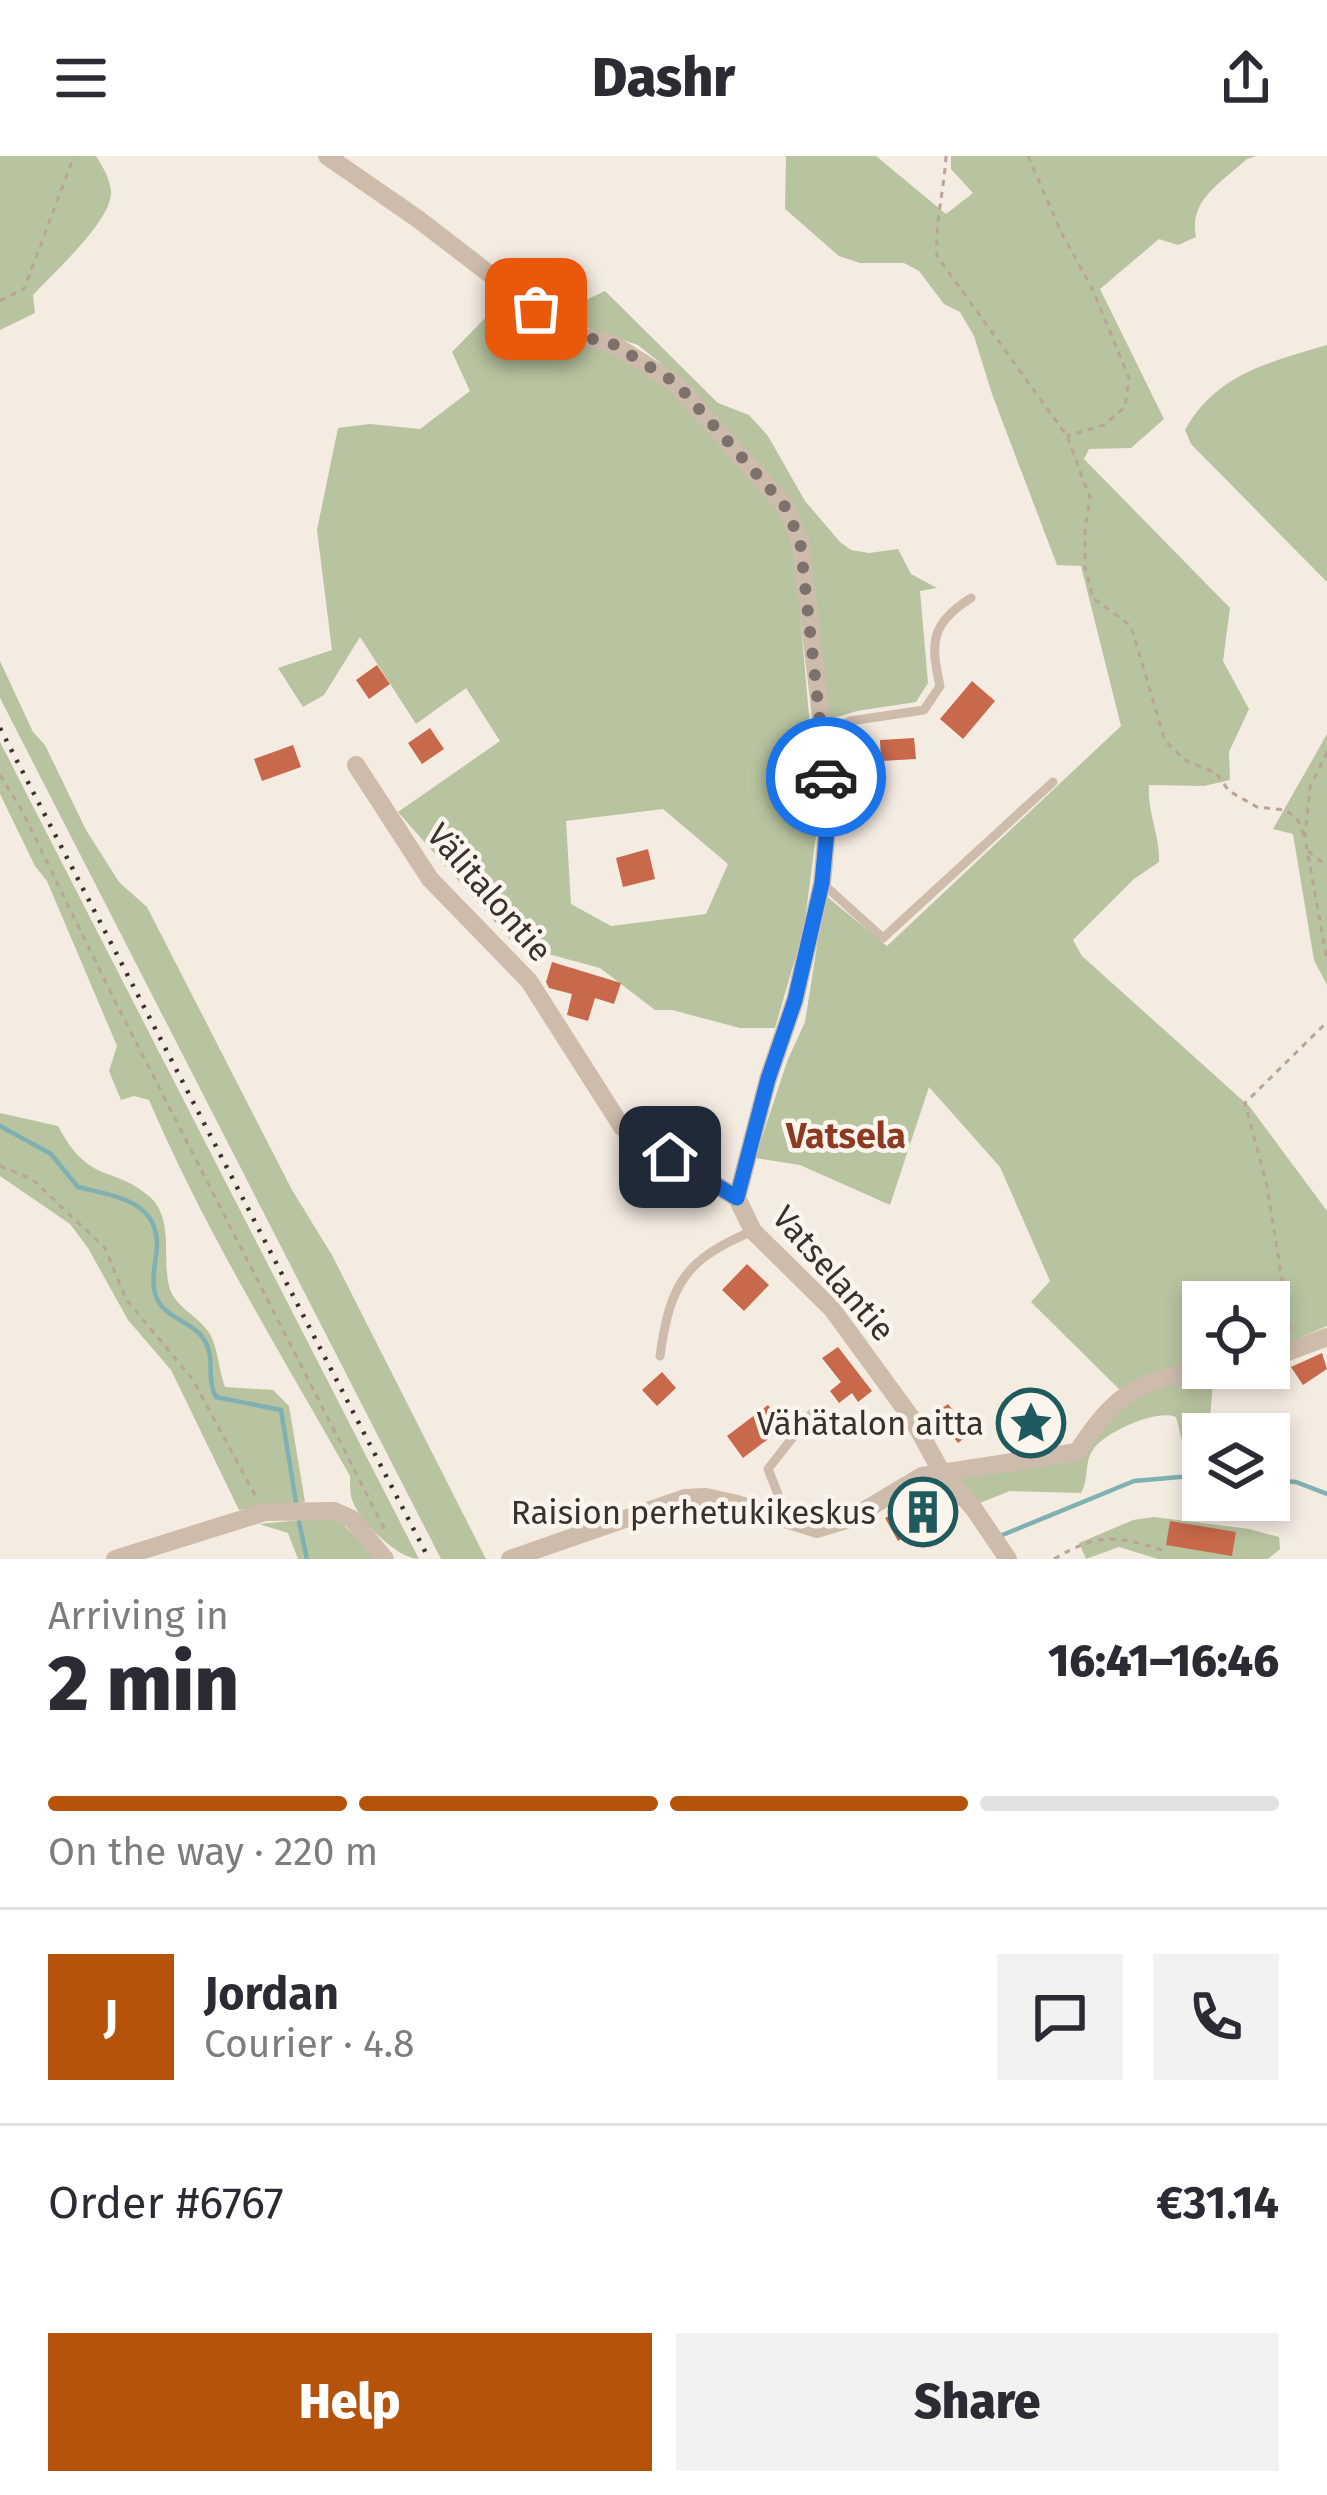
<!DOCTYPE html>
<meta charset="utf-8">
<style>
body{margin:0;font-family:"Fira Sans",sans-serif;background:#f2f2f3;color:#2b2b33;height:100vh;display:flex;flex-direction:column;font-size:45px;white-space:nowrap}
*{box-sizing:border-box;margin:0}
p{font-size:39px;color:#7c7c81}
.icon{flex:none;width:66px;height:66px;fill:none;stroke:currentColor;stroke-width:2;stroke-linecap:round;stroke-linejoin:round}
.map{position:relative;height:1403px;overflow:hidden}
.side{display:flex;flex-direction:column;background:#fff;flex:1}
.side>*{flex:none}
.tools{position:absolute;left:1182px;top:1125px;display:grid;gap:24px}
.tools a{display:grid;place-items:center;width:108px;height:108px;border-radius:0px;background:#fff;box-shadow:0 6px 18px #0003;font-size:60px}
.pin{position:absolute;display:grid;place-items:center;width:102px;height:102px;color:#fff;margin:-51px;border-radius:24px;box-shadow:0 6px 18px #0006}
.courier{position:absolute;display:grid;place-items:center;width:120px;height:120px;margin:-60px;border:9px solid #1a73e8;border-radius:50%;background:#fff;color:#222;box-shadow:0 3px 15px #0007}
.headline em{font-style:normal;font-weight:800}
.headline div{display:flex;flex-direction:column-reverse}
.headline{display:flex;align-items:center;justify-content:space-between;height:204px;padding:0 48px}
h1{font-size:78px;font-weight:800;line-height:90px}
.bar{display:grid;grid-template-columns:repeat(4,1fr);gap:18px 12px;align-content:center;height:144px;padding:0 48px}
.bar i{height:15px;border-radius:9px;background:#e1e1e2}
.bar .selected{background:#b45309}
.bar p{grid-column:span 4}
.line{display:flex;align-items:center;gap:30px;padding:0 48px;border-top:3px solid #e1e1e2}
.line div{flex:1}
.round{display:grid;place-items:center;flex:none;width:126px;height:126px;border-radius:0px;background:#f2f2f3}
.action{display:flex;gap:24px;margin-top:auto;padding:24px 48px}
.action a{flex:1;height:138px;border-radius:0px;background:#b45309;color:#fff;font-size:48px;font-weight:800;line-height:138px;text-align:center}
.action a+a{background:#f2f2f3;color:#2b2b33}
header{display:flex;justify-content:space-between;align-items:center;height:156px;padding:0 48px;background:#fff;font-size:54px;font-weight:800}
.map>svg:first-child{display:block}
.green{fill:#b8c4a0;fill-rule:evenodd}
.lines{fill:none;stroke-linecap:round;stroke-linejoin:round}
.stream{stroke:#7fb0b2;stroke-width:4.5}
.building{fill:#c8694b}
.path{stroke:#b9a596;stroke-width:3;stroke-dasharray:6 6;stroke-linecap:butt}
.service{stroke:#cdbbac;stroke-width:9}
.minor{stroke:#cdbbac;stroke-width:18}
.rail{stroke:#3b302b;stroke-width:4.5;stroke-dasharray:3 9;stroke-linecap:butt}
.done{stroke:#7c716b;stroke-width:12;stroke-dasharray:0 21.6}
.route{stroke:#1a73e8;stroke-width:15}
.labels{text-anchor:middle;stroke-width:9;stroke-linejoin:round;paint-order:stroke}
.street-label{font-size:33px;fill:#3b302b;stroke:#fbf5ee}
.poi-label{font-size:33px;fill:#3b302b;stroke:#fbf5ee;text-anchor:end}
.neighbourhood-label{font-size:36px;font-weight:bold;fill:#8c3b22;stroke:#fbf5ee}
</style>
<header><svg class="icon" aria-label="menu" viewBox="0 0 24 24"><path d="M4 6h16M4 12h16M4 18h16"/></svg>Dashr<svg class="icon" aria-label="share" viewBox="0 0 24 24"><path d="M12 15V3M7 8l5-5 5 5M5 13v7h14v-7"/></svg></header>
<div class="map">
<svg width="1327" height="1403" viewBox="0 0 1327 1403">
<rect width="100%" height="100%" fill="#f4ebe1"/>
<g class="green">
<path d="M0,0h96c7,11 13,21 15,35 2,29 -58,82 -78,104l2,18 -35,17z"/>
<path d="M786,0h90l70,58 27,-21 -22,-24v-13h305l-9,3c-25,23 -59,41 -51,78l-18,8 -19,-6 -59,50 64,130 -33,29 -42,1 -5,10 146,149 -7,53 26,48 -20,43 1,28 -26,6 -55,-1c-2,27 11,50 10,77l-25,17 -61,61 9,16 168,151 77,104v115l-58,25v-49h-66v66l-26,2 -58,19 -88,-87 19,-21 -50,-114 -71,-80 -39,118 -90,-40 -45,-7 33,-99 17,-37 20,-127 62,51 234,-220 -40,-160 -24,-1 -65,-171 -18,-58 -14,-24 -16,-8 -25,-33 -15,-8h-44l-21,-7 -54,-47z"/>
<path d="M605,135l113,112 31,12 19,21 37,65 35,41 11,8 18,3 29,-4 13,25 26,14 -17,3 8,92 -12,19 -59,9 -30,9 -19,-173 -139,-177 -31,-25 -48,-16 -32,-16z"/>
<path d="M511,150l51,27 45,16 54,31 120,131 14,43 23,266 -14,108 -29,100h-35l-68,-18h-17l-55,-42 -85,-23 -117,-133 102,-71 -34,-53 -50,36 -56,-87 -36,58 -21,12 -25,-39 54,-18 -15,-120 21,-102 32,-4 50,5 50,-38 -18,-39 39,-40zM663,653l65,55 -22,50 -95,12 -40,-22 -5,-83z"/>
<path d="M1327,189v237l-136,-138 -6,-14c31,-56 85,-68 142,-85z"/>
<path d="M0,505l33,71 12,13 41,85 33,52 28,25 145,283 40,65 154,304h-45l-441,-861z"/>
<path d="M1327,578v251l-13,-25 -21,-126 -20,-5z"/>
<path d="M0,586l419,817c-22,0 -64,-42 -68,-63 -1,-7 -1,-14 -1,-20 -70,-124 -145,-245 -201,-376l-15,-4 -13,4 -12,-29 8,-25 -70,-165 -12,-15 -35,-72z"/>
<path d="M0,957l58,13c32,60 54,38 92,71 24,22 12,61 19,89 5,21 30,30 41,48 8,15 9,37 15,53l48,3 16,16 16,96 -66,8 -68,-140 -43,-50 -40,-72 -18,-24 -70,-48z"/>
<path d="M1213,1225l-4,50 -6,3v10l-19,5 -8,-32c-19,-8 -68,14 -81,30 -12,14 -5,31 -14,46l-71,-2 -33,13 -27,-28 130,-17c38,-56 62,-77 133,-78z"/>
<path d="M1154,1361l95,12 30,8 1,12 -12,10h-110l-39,-12 -33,12 -7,-16 54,-23z"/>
<path d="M323,1362l16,2 38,39h-79l-10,-26 -29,-9z"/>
</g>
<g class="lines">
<g class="stream">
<path d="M0,970l51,28 27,33c35,9 80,13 79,59 -1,15 -6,32 -2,47 7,27 40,27 51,50 9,17 0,36 10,54l65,13 15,92"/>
<path d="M1269,1324l27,2 31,12"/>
<path d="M299,1366l8,37"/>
<path d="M1000,1380l134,-55 69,-6"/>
</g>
</g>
<g class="building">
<path d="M377,509l13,19 -21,15 -13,-19z"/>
<path d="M972,525l23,20 -32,38 -23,-20z"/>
<path d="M430,572l14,21 -22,15 -14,-21z"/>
<path d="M914,582l2,21 -35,2 -1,-21z"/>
<path d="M293,589l8,22 -39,14 -8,-22z"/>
<path d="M648,693l7,30 -32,8 -7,-29z"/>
<path d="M552,806l69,21 -7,21 -19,-6 -7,23 -21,-6 5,-21 -23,-6 -3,-6z"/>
<path d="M747,1108l22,21 -25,26 -22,-21z"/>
<path d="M838,1191l34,44 -14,11 -6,-9 -13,10 -9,-12 11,-9 -19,-24z"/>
<path d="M1322,1197l5,16 -24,16 -12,-18z"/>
<path d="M662,1216l14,16 -19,18 -15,-16z"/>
<path d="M948,1248l23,29 -13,10 -23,-30z"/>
<path d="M768,1249l16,22 -41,31 -16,-22z"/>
<path d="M938,1333l18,19 -58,33 -13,-23z"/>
<path d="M1170,1365l66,11 -4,24 -66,-11z"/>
</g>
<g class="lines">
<g class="path">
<path d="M946,0c-2,35 -11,65 -9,100l130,180 23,62 -5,31v38l8,31 38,28 34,115 20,19 31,13 13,18 28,16 28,3 12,8 8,20"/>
<path d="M1028,0l34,78 30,54 37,90 -4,29 -21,18 -37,11"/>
<path d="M0,145l24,-12 50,-133"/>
<path d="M1327,596l-17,35 -5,51 22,122"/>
<path d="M0,619l20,32 93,190 273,535"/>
<path d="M1308,695l19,15"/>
<path d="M0,1010l32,13 73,69 21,51 67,81 62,115"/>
<path d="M1290,1174l-23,-144 -22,-83 82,-81"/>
<path d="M1054,1403c44,-26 62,-24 108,-9"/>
</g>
<g class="service">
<path d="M823,577l27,-12 74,-11 16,-24c-10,-44 -9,-63 31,-88"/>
<path d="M822,727l61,55 170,-156"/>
<path d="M660,1200c10,-72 25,-97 93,-125"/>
<path d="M787,1361l-19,-48 44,-56"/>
</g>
<g class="minor">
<path d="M327,0l91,63 117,90 45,27 33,8 62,39 109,122 16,35 23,193 5,86 -6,64 -27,117 -27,79 -31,119 16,33 79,78 81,111 28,51 33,38 34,50"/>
<path d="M356,609l74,114 99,102 93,146 115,71"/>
<path d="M1269,1203l58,-22"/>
<path d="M115,1403l150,-47 69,-1 18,8 33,40"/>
<path d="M510,1403l175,-61 21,-1 31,7 80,25 33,-10 72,-43 155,-24c28,-42 49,-68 102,-77 19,-4 38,-2 57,-7"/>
</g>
<path class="rail" d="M0,572l429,831"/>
</g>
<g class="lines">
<path class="done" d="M536,153l44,27 33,8 63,39 108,122 16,35 26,237"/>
<path class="route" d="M670,1001l67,41 31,-119 27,-79 27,-117 6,-64 -2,-42"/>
</g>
<defs>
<symbol id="sight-ring" viewBox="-11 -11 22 22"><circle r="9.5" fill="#fbf5ee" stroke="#1f5a5e" stroke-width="1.5"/><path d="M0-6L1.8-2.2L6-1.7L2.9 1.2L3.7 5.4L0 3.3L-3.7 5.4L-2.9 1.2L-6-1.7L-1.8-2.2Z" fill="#1f5a5e"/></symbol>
<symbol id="building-ring" viewBox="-11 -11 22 22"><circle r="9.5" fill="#fbf5ee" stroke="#1f5a5e" stroke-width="1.5"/><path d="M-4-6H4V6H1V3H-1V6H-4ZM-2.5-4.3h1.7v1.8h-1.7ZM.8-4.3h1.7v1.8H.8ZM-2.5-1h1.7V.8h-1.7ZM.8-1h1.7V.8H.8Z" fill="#1f5a5e"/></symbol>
</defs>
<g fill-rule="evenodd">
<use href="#sight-ring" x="993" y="1229" width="76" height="76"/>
<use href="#building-ring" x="885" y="1318" width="76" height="76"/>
</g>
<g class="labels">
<g class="street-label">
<text transform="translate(490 736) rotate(49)" y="12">Välitalontie</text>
<text transform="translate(834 1117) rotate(49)" y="12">Vatselantie</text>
</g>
<g class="poi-label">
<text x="984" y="1279">Vähätalon aitta</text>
<text x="876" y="1368">Raision perhetukikeskus</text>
</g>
<g class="neighbourhood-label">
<text x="846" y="992">Vatsela</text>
</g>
</g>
</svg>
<div class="tools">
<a><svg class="icon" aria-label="locate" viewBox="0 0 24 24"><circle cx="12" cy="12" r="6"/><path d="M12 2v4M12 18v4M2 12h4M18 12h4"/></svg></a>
<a><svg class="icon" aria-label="layers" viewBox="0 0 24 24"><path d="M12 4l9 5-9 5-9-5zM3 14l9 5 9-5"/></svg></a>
</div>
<div class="pin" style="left:536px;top:153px;background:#ea580c"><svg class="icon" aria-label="bag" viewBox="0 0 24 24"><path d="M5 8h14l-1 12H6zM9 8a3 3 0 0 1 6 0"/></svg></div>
<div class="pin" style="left:670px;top:1001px;background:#1f2937"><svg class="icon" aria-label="home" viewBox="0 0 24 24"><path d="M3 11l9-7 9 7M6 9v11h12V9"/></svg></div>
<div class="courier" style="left:826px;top:621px"><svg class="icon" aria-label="car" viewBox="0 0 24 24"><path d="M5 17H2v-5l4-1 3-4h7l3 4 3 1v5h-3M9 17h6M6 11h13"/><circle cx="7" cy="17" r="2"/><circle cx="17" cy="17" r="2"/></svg></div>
</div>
<section class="side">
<div class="headline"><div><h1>2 min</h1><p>Arriving in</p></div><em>16:41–16:46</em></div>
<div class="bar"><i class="selected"></i><i class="selected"></i><i class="selected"></i><i></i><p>On the way · 220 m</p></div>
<div class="line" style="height:216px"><b class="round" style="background:#b45309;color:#fff">J</b><div><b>Jordan</b><p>Courier · 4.8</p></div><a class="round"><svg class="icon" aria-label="chat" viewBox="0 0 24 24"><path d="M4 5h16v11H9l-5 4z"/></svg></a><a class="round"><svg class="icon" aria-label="phone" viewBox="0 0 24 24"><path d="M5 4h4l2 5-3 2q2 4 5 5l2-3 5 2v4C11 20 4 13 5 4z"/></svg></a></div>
<div class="line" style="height:156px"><div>Order #6767</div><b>€31.14</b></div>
<div class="action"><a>Help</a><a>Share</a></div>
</section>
